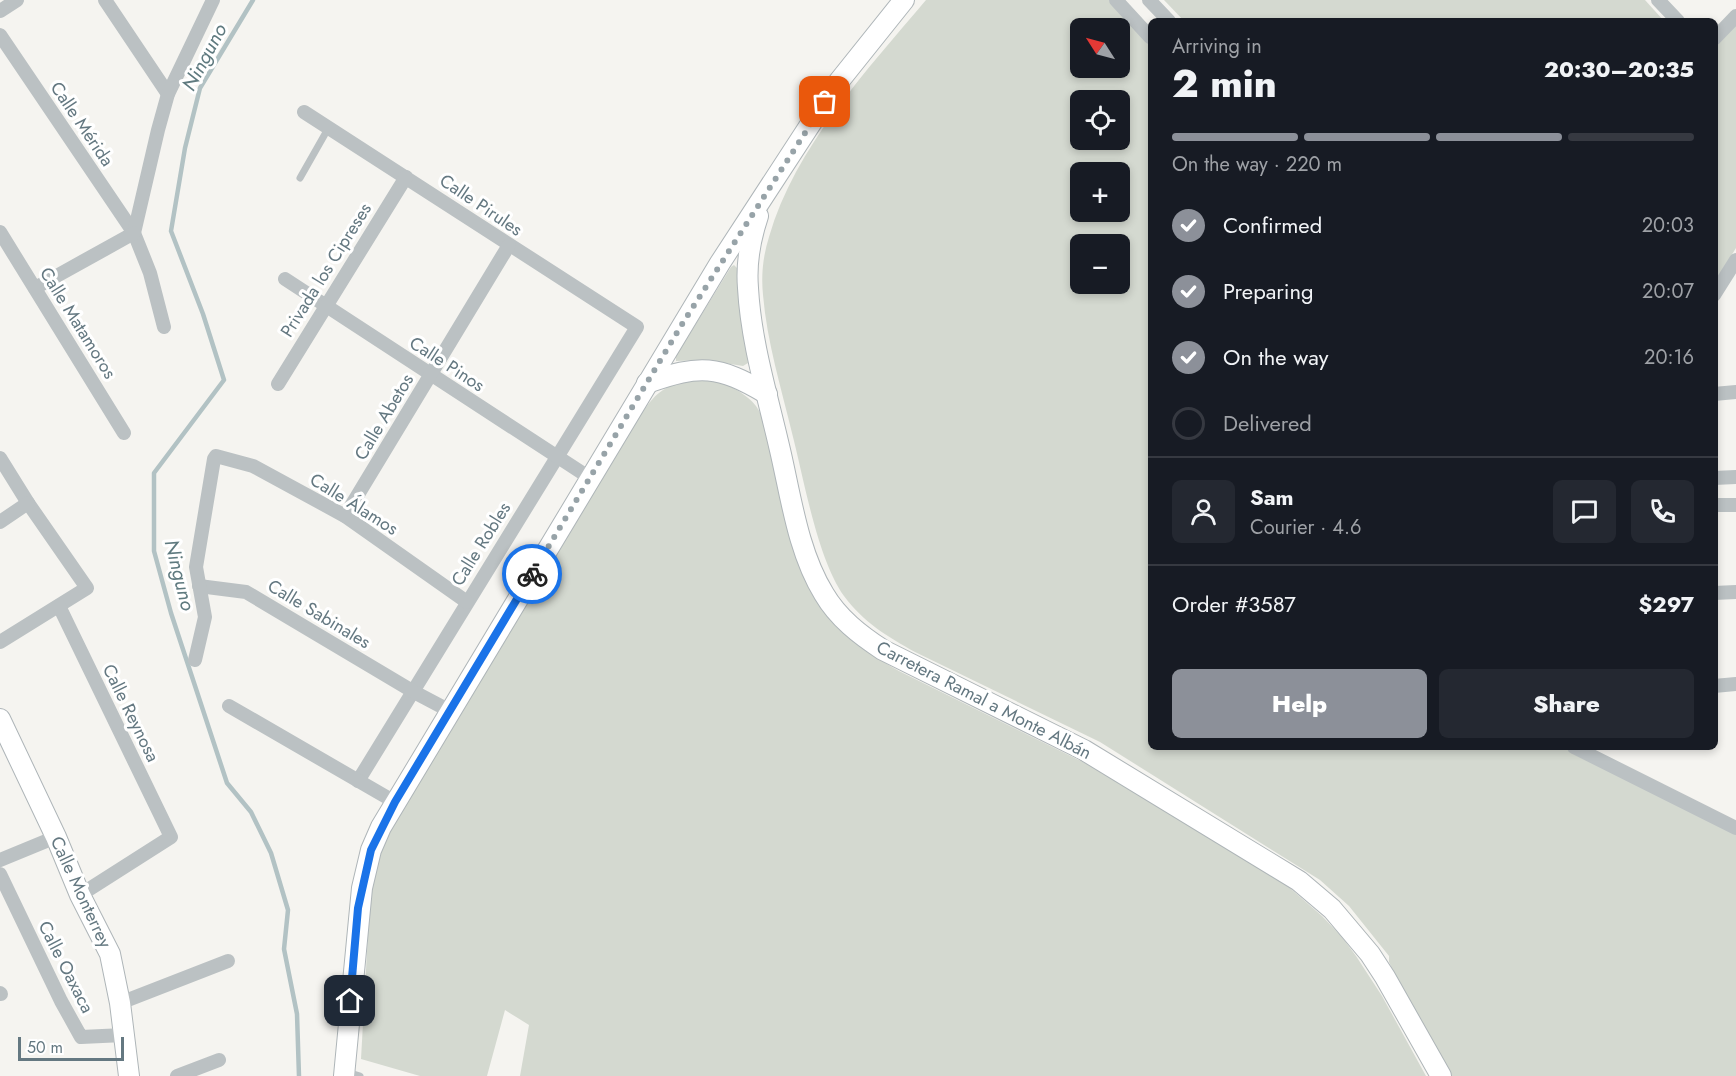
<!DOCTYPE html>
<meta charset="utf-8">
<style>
body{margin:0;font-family:Jost,sans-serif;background:#242831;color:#f1f3f6;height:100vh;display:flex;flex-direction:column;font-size:22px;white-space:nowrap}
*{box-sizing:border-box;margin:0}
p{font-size:20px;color:#9ea1a6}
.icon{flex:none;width:33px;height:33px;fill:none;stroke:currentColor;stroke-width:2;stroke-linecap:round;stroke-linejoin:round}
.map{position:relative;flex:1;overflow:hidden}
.drawer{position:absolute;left:1148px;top:18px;width:570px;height:732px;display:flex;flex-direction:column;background:#171b24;border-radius:9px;box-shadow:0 3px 9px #0003}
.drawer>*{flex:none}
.needle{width:39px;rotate:306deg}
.fabs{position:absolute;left:1070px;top:18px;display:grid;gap:12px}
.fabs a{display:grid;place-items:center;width:60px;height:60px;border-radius:9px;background:#171b24;box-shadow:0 3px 9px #0003;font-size:30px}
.scale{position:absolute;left:18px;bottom:15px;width:106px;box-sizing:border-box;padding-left:6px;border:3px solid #647881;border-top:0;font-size:16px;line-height:21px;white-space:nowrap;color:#647881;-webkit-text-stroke:4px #fff;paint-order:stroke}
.pin{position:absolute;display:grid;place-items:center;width:51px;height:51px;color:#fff;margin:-26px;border-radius:12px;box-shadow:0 3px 9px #0006}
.courier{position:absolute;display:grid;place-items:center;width:60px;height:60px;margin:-30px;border:4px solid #1a73e8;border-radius:50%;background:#fff;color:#222;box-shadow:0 2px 8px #0007}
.head em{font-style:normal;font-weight:800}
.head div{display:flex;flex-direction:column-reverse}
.head{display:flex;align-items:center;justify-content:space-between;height:102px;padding:0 24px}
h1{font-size:39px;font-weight:800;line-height:45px}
.bar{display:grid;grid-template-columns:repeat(4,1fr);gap:9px 6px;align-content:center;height:72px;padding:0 24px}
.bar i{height:8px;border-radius:4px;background:#363941}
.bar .selected{background:#8c9099}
.bar p{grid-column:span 4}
.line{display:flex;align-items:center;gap:15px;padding:0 24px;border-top:2px solid #363941}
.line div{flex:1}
.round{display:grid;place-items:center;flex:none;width:63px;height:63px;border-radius:9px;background:#242831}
ol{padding:0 24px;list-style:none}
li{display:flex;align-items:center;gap:18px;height:66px}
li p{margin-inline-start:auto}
li .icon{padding:6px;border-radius:50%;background:#8c9099;color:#fff;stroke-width:4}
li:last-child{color:#9ea1a6}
li i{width:33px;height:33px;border:3px solid #363941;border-radius:50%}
.button{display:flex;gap:12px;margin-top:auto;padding:12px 24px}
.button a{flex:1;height:69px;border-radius:9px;background:#8c9099;color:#fff;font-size:24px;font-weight:800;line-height:69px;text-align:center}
.button a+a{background:#242831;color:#f1f3f6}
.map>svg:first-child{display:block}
.green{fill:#d4d9d0;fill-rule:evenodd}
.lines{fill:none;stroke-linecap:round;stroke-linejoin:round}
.stream{stroke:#b2c2c4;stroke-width:4.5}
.secondary-casing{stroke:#aeb5b8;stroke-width:22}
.lane{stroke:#bbc1c3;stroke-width:7}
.street{stroke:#bbc1c3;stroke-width:14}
.secondary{stroke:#fff;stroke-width:20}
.done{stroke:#97a3a8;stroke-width:6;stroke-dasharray:0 10.8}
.route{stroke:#1a73e8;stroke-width:8}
.labels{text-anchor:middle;stroke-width:6;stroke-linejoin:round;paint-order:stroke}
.street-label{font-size:18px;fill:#647881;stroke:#fff}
.water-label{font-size:20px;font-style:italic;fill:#5f7a7f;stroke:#fff}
</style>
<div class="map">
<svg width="1736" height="1076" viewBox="0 0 1736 1076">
<rect width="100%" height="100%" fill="#f5f4f0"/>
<g class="green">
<path d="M926,0h183l41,44v703h413l173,86v243h-287l-40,-71 -20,-43v-6l-40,-50 -29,-26 -220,-138 -185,-90c-27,-15 -52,-30 -71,-56 -27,-38 -40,-117 -52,-163 -11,-46 -25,-91 -29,-138 -2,-20 0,-39 6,-58 26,-90 98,-167 157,-237zM1080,28h39v40h-39zM1080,100h39v40h-39zM1080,172h39v40h-39zM1080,244h39v40h-39z"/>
<path d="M1164,0h481l19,21h-480z"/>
<path d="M1736,25v223l-21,34 -1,-234z"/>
<path d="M734,265l4,4 10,94 -5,3 -38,-6 -29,1v-5l55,-89z"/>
<path d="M690,380c8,0 16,-1 23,0 14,3 35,15 43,26 10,14 12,36 16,52 11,46 18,98 43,139 20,34 51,55 84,74l196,97 188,114 39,34 20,21 14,19 26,40 44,80h-906l9,-51 -24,-15 -18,66h-67l-59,-17 8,-143 6,-54 7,-19 28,-54 229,-372c17,-24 22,-30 51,-37z"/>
</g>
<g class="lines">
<path class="stream" d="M253,0l-53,88 -15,60 -14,83 32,83 21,66 -70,93v78l17,62 56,170 24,29 20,41 17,57 -4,39 13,65 2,62"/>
<defs>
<g id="secondary">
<path d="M758,216c-8,24 -12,48 -10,72 3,55 20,109 32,162 11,47 18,102 44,144 14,24 36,41 59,56l201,100 215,131 33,28 38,45 15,23 56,99"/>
<path d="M647,383c53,-19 71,-18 120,11"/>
<path d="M0,719l56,118 24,58 30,59 10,49 9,73"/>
<path d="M344,1076l18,-188 9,-38 10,-23 339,-564 116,-178 68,-85"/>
</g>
</defs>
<use href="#secondary" class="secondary-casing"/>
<g class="lane">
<path d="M300,178l29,-51"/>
<path d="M347,1072l13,4"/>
</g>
<g class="street">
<path d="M105,0l63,94"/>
<path d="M1116,0l34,37"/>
<path d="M1149,0l20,21"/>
<path d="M1658,0l20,21"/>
<path d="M0,11l17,-11"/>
<path d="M0,35l134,198 16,40 14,54"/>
<path d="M1714,39l22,-23"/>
<path d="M304,112l333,215 -279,454"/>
<path d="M0,232l124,201"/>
<path d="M134,233l24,-103 10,-36 45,-94"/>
<path d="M285,279l305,199"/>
<path d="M35,288l99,-55"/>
<path d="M1714,295l22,-35"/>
<path d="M278,384l128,-207"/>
<path d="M1714,394l22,-2"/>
<path d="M0,458l28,45 59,85 -87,54"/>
<path d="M1714,478l22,-1"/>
<path d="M1714,505h22"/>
<path d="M345,516l164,-271"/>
<path d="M0,522l28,-19"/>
<path d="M199,586l47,6 168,100 36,19"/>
<path d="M1714,593l22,-1"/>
<path d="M59,606l112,231 -91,58"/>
<path d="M195,660l10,-43 -9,-50 18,-108 2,-3 37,10 92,50 122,86"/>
<path d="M1714,686l22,-2"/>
<path d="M229,706l166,96"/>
<path d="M1574,747l162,81"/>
<path d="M0,860l56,-23"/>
<path d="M0,874l61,127 20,36 43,-2"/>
<path d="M0,993l1,1"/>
<path d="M120,1003l108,-42"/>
<path d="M177,1076l42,-16"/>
</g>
<use href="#secondary" class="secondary"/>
</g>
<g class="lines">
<path class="done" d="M532,574l152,-253 141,-219"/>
<path class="route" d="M350,1001l8,-93 13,-58 24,-48 137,-228"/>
</g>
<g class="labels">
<g class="street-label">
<text transform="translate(82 124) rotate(56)" y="6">Calle Mérida</text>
<text transform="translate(481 205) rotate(34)" y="6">Calle Pirules</text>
<text transform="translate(326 270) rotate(-58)" y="6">Privada los Cipreses</text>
<text transform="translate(78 323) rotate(58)" y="6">Calle Matamoros</text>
<text transform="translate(447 364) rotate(33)" y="6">Calle Pinos</text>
<text transform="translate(384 417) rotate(-59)" y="6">Calle Abetos</text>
<text transform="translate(354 504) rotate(32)" y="6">Calle Álamos</text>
<text transform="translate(481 544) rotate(-58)" y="6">Calle Robles</text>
<text transform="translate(319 614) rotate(31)" y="6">Calle Sabinales</text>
<text transform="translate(984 700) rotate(27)" y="6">Carretera Ramal a Monte Albán</text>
<text transform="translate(131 713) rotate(64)" y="6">Calle Reynosa</text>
<text transform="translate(81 892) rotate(65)" y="6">Calle Monterrey</text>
<text transform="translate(66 967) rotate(63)" y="6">Calle Oaxaca</text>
</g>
<g class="water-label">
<text transform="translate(204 57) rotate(-62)" y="7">Ninguno</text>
<text transform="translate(180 575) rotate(76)" y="7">Ninguno</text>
</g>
</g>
</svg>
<div class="fabs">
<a><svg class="needle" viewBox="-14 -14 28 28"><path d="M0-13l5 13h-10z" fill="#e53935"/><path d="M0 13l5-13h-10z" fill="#9ea1a6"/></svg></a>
<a><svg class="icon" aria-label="locate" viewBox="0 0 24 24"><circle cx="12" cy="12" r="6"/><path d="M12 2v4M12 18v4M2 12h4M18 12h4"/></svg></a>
<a>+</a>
<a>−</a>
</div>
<div class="scale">50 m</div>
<div class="pin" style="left:825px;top:102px;background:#ea580c"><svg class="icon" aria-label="bag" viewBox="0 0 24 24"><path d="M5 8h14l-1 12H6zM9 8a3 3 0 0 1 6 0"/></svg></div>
<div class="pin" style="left:350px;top:1001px;background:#1f2937"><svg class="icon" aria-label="home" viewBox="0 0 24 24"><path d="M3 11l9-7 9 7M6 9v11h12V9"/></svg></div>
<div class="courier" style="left:532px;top:574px"><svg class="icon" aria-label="bike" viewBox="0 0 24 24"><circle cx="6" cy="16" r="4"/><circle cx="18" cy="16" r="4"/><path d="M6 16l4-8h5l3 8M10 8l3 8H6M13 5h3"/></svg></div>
<section class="drawer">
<div class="head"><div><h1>2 min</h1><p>Arriving in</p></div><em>20:30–20:35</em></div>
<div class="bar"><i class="selected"></i><i class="selected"></i><i class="selected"></i><i></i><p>On the way · 220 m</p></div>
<ol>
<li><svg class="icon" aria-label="check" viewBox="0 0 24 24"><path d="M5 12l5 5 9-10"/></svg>Confirmed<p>20:03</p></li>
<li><svg class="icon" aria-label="check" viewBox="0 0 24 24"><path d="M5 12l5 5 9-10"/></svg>Preparing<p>20:07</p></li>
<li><svg class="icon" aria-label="check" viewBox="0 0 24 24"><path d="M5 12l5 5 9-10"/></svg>On the way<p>20:16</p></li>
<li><i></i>Delivered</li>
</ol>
<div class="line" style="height:108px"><a class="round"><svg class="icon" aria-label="person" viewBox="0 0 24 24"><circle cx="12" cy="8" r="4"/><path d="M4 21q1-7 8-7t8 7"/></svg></a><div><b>Sam</b><p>Courier · 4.6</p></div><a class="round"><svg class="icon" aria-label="chat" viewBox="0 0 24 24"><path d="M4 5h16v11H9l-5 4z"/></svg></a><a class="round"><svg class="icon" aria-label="phone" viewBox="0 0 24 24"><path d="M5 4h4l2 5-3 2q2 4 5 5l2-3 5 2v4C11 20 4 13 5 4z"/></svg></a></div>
<div class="line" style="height:78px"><div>Order #3587</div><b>$297</b></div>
<div class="button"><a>Help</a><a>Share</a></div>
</section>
</div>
